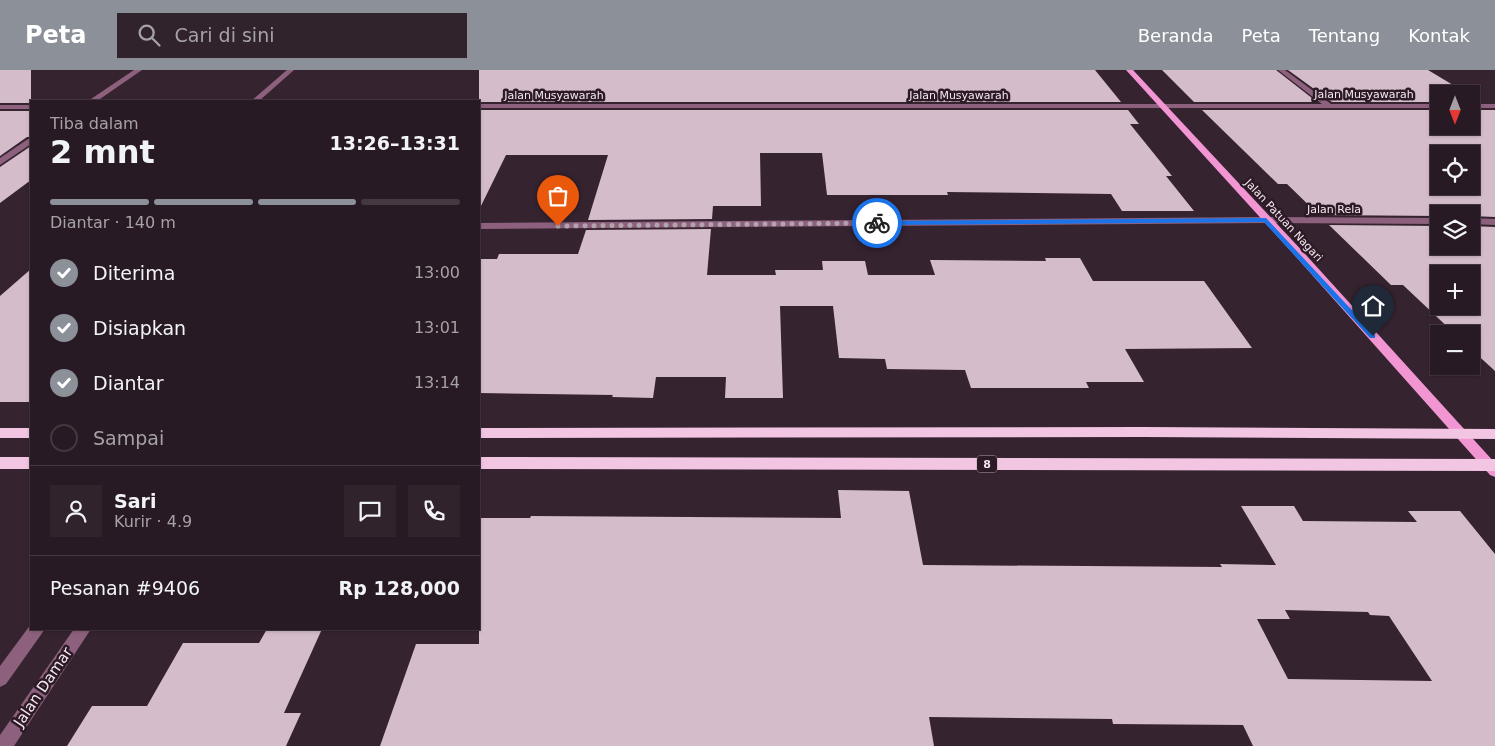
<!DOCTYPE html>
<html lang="id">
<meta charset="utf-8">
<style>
body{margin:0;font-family:"DejaVu Sans",sans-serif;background:#30232c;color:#f1f3f6;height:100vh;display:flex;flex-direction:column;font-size:19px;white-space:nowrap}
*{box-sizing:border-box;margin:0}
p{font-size:16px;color:#a5a1a6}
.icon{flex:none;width:28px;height:28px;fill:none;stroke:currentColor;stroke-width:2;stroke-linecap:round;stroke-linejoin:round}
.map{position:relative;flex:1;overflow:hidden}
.side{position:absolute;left:30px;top:30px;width:450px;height:530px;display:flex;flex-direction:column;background:#281a24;border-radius:0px;box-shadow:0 1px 4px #0004,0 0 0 1px #443841}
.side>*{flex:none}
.needle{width:32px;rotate:180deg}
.controls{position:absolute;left:1430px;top:15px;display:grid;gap:10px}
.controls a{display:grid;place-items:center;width:50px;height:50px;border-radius:0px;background:#281a24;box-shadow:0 1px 4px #0004,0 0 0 1px #443841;font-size:25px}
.pin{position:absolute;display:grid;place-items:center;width:42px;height:42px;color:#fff;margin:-51px -21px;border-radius:50% 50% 50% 0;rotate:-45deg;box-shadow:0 0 5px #0007}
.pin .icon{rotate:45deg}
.courier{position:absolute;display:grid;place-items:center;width:50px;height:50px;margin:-25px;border:4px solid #1a73e8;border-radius:50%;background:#fff;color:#222;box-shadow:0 1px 6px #0007}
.overview em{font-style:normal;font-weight:600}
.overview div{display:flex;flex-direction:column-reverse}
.overview{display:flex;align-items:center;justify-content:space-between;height:85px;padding:0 20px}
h1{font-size:32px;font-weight:600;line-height:38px}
.bar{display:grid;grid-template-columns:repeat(4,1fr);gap:8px 5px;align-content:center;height:60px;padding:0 20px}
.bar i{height:6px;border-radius:4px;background:#443841}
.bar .current{background:#8c9099}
.bar p{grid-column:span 4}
.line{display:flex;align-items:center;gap:12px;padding:0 20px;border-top:1px solid #443841}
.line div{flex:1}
.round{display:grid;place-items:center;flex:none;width:52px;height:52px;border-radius:0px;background:#30232c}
ol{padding:0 20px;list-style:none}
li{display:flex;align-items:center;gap:15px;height:55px}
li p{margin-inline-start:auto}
li .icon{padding:5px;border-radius:50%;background:#8c9099;color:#fff;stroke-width:4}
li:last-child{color:#a5a1a6}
li i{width:28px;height:28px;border:2px solid #443841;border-radius:50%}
header{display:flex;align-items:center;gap:30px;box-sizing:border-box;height:70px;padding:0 25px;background:#8c9099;color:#fff}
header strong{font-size:24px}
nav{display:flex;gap:28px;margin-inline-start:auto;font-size:18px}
.search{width:350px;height:45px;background:#30232c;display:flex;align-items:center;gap:12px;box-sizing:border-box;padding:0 18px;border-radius:0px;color:#a5a1a6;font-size:19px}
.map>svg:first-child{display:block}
.building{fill:#d4bccb;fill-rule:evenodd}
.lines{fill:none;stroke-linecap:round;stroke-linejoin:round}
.minor{fill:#8d617e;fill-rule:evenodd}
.major{fill:#f195d3;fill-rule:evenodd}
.highway{fill:#f2c5e2;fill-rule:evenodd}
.route{fill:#1a73e8}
.done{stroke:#b2a3ad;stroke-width:5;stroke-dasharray:0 9}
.labels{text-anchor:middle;stroke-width:5;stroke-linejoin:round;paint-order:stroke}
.far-street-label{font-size:11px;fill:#f4e8f0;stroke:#2c1a26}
.shield{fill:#2c1a26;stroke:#b8aab3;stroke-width:1}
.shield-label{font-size:11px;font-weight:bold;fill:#f4e8f0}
.near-street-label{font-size:15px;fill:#f4e8f0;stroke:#2c1a26}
</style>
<header>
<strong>Peta</strong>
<div class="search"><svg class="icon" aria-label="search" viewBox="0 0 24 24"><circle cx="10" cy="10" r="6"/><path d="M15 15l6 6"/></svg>Cari di sini</div>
<nav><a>Beranda</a><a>Peta</a><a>Tentang</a><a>Kontak</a></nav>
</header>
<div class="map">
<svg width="1495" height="676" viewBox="0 0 1495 676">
<rect width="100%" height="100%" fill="#362330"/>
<g class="building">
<rect x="0" y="0" width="31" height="33"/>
<path d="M479,0h616l26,32h-642z"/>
<path d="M1162,0h114l41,32h-123z"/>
<path d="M1288,0h140l40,24h-29v8h-107z"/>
<path d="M479,40h649l11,14h-9l42,52h-6l28,35h-72l-11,-17 -164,-2 1,3h-121l-5,-42h-62l1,53h-48l-1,13 -124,1 20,-65h-102l-27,55z"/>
<path d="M1202,40h237v16h32v-16h24v107l-24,-1v-2h-32v2l-120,-1 -32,-31h-9zM1439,84h32v32h-32z"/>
<path d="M0,41h31v26h-4l-27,19z"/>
<path d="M31,76v34l-31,23v-36z"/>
<path d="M1329,155l110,1v20h32v-20l24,1v144l-24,-22v-15h-16l-52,-49h-12zM1439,204h32v32h-32z"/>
<path d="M711,159l-4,46h69l-1,-5h48l-1,-9h43l3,14h67l-5,-15 116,1 -1,-3h35l13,23h111l48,67 -127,1 19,33h-58l3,6h-118l-6,-18 -78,-1 -2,-10 -46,-1 -6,-52h-53l3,92h-58l1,-21h-70l-3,21 -41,-1 1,-2 -134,-2v-134h18l2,-5h79l8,-24z"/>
<path d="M31,199v133h-31v-106z"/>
<path d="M838,420l71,1 14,74 299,2 -2,-3 56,1 -35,-59h53l9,15 114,1 -9,-11h52l35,43v192h-242l-10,-21 -130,-1 -1,-5 -183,-2 5,29h-554l36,-102h63v-126h51l1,-2 310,2zM1285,540l83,2 2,3 19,1 43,65 -144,-2 -31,-60h33z"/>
<path d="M267,559h55l-38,84h17l-15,33h-219l25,-40h55l36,-63h76z"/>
</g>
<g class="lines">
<g class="minor">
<path d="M134,0h8l-45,31h-9z"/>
<path d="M287,0h7l-35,31h-8z"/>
<path d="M1278,0h7l46,34h108v4h-960v-4h843z"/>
<rect x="1471" y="34" width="24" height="4"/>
<rect x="0" y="35" width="31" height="4"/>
<path d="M28,69h3v5l-31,21v-7z"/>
<path d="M1266,147l173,1v6l-173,-1 -787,6v-6z"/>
<path d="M1471,148l24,1v6l-24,-1z"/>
<path d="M31,554v5h14l-39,55 -6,3v-21z"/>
<path d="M74,559h17l-77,117h-14v-11z"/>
</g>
<path class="major" d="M1126,0h7l173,185 189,208v14l-5,-2 -192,-216z"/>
<g class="highway">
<path d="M1143,357l352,2v10l-352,-2 -664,1v-10z"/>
<rect x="0" y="358" width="31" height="10"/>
<rect x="0" y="387" width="31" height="12"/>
<path d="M479,387l1016,2v12l-1016,-2z"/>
</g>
</g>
<path class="route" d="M1266,148l109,117v3h-5l-106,-116 -387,3 -3,-2 3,-2z"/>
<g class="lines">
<path class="done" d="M558,156l319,-3"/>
</g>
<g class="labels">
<g class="far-street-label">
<text x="1364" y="28">Jalan Musyawarah</text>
<text x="554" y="29">Jalan Musyawarah</text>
<text x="959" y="29">Jalan Musyawarah</text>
<text x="1334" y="143">Jalan Rela</text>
<text transform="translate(1284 150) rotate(47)" y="4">Jalan Patuan Nagari</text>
</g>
<rect class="shield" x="977" y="385.5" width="20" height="17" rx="4"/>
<g class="shield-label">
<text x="987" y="398">8</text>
</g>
<g class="near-street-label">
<text transform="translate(43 617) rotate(-56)" y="5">Jalan Damar</text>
</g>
</g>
</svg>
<div class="controls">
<a><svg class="needle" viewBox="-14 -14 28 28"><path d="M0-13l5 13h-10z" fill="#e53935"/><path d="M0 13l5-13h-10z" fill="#a5a1a6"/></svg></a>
<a><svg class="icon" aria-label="locate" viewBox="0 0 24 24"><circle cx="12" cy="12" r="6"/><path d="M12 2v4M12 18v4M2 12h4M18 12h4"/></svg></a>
<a><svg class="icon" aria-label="layers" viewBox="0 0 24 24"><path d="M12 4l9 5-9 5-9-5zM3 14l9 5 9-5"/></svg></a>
<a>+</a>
<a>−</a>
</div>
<div class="pin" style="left:558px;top:156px;background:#ea580c"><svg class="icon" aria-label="bag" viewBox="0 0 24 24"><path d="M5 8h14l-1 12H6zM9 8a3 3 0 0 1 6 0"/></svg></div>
<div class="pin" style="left:1373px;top:266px;background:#1f2937"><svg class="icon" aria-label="home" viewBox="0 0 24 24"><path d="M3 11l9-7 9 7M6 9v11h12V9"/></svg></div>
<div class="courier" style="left:877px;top:153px"><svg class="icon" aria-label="bike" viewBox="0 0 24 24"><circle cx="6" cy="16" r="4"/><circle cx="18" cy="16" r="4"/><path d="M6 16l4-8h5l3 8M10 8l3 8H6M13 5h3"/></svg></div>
<section class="side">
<div class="overview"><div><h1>2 mnt</h1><p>Tiba dalam</p></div><em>13:26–13:31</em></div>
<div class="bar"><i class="current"></i><i class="current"></i><i class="current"></i><i></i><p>Diantar · 140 m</p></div>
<ol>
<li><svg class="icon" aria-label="check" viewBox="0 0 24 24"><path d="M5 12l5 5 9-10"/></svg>Diterima<p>13:00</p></li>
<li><svg class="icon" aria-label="check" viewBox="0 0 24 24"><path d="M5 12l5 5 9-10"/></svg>Disiapkan<p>13:01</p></li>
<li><svg class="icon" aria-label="check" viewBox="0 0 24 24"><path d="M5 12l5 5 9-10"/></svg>Diantar<p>13:14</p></li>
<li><i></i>Sampai</li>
</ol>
<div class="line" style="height:90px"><a class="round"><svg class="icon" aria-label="person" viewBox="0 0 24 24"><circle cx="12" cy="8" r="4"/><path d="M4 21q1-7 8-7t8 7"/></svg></a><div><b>Sari</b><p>Kurir · 4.9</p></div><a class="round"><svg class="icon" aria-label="chat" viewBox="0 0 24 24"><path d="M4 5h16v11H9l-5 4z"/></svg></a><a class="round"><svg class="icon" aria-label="phone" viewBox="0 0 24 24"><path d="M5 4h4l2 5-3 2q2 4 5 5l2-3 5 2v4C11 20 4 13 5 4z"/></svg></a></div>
<div class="line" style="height:65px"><div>Pesanan #9406</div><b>Rp 128,000</b></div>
</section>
</div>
